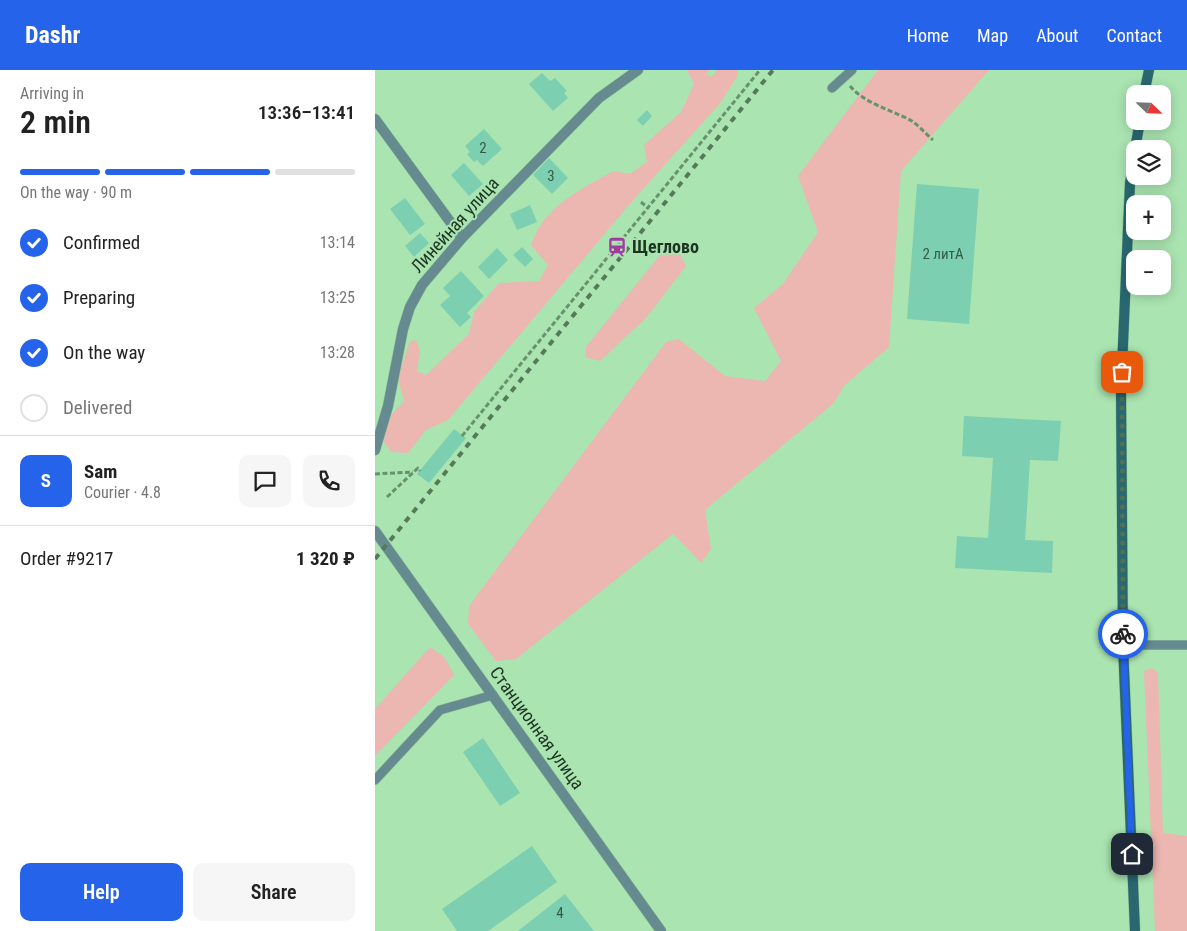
<!DOCTYPE html>
<meta charset="utf-8">
<style>
body{margin:0;font-family:"Roboto Condensed",sans-serif;background:#f6f6f6;color:#222;height:100vh;display:flex;flex-direction:column;font-size:19px;white-space:nowrap}
*{box-sizing:border-box;margin:0}
p{font-size:16px;color:#767676}
.icon{flex:none;width:28px;height:28px;fill:none;stroke:currentColor;stroke-width:2;stroke-linecap:round;stroke-linejoin:round}
.map{position:relative;flex:1;overflow:hidden}
.panel{display:flex;flex-direction:column;background:#fff;width:375px}
.panel>*{flex:none}
.needle{width:32px;rotate:113deg}
.buttons{position:absolute;left:751px;top:15px;display:grid;gap:10px}
.buttons a{display:grid;place-items:center;width:45px;height:45px;border-radius:10px;background:#fff;box-shadow:0 2px 12px #0003;font-size:25px}
.pin{position:absolute;display:grid;place-items:center;width:42px;height:42px;color:#fff;margin:-21px;border-radius:10px;box-shadow:0 2px 8px #0006}
.courier{position:absolute;display:grid;place-items:center;width:50px;height:50px;margin:-25px;border:4px solid #2563eb;border-radius:50%;background:#fff;color:#222;box-shadow:0 1px 6px #0007}
.headline em{font-style:normal;font-weight:600}
.headline div{display:flex;flex-direction:column-reverse}
.headline{display:flex;align-items:center;justify-content:space-between;height:85px;padding:0 20px}
h1{font-size:32px;font-weight:600;line-height:38px}
.bar{display:grid;grid-template-columns:repeat(4,1fr);gap:8px 5px;align-content:center;height:60px;padding:0 20px}
.bar i{height:6px;border-radius:4px;background:#e0e0e0}
.bar .current{background:#2563eb}
.bar p{grid-column:span 4}
.line{display:flex;align-items:center;gap:12px;padding:0 20px;border-top:1px solid #e0e0e0}
.line div{flex:1}
.round{display:grid;place-items:center;flex:none;width:52px;height:52px;border-radius:10px;background:#f6f6f6}
ol{padding:0 20px;list-style:none}
li{display:flex;align-items:center;gap:15px;height:55px}
li p{margin-inline-start:auto}
li .icon{padding:5px;border-radius:50%;background:#2563eb;color:#fff;stroke-width:4}
li:last-child{color:#767676}
li i{width:28px;height:28px;border:2px solid #e0e0e0;border-radius:50%}
.cta{display:flex;gap:10px;margin-top:auto;padding:10px 20px}
.cta a{flex:1;height:58px;border-radius:10px;background:#2563eb;color:#fff;font-size:20px;font-weight:600;line-height:58px;text-align:center}
.cta a+a{background:#f6f6f6;color:#222}
header{display:flex;align-items:center;gap:30px;box-sizing:border-box;height:70px;padding:0 25px;background:#2563eb;color:#fff}
header strong{font-size:24px}
nav{display:flex;gap:28px;margin-inline-start:auto;font-size:18px}
main{display:flex;flex:1;min-height:0}
.map>svg:first-child{display:block}
.green{fill:#ebb7b0}
.building{fill:#7dcfb1}
.lines{fill:none;stroke-linecap:round;stroke-linejoin:round}
.lane-casing{stroke:#8ec194;stroke-width:10}
.street-casing{stroke:#8ec194;stroke-width:11}
.secondary-casing{stroke:#8ec194;stroke-width:11}
.path{stroke:#68926e;stroke-width:3;stroke-dasharray:5 2.5;stroke-linecap:butt}
.lane{stroke:#658b91;stroke-width:9}
.street{stroke:#658b91;stroke-width:10}
.secondary{stroke:#296871;stroke-width:10}
.rail{stroke:#557a5a;stroke-width:4;stroke-dasharray:6 6;stroke-linecap:butt}
.done{stroke:#4e7253;stroke-width:5;stroke-dasharray:0 9}
.route{stroke:#2563eb;stroke-width:6}
.labels{text-anchor:middle;stroke-width:4;stroke-linejoin:round;paint-order:stroke}
.number-label{font-size:15px;fill:#355b45}
.street-label{font-size:18px;fill:#1d3421;stroke:#aae4b1}
.poi-label{font-size:18px;font-weight:bold;fill:#1d3421;stroke:#aae4b1;text-anchor:start}
</style>
<header>
<strong>Dashr</strong>
<nav><a>Home</a><a>Map</a><a>About</a><a>Contact</a></nav>
</header>
<main>
<section class="panel">
<div class="headline"><div><h1>2 min</h1><p>Arriving in</p></div><em>13:36–13:41</em></div>
<div class="bar"><i class="current"></i><i class="current"></i><i class="current"></i><i></i><p>On the way · 90 m</p></div>
<ol>
<li><svg class="icon" aria-label="check" viewBox="0 0 24 24"><path d="M5 12l5 5 9-10"/></svg>Confirmed<p>13:14</p></li>
<li><svg class="icon" aria-label="check" viewBox="0 0 24 24"><path d="M5 12l5 5 9-10"/></svg>Preparing<p>13:25</p></li>
<li><svg class="icon" aria-label="check" viewBox="0 0 24 24"><path d="M5 12l5 5 9-10"/></svg>On the way<p>13:28</p></li>
<li><i></i>Delivered</li>
</ol>
<div class="line" style="height:90px"><b class="round" style="background:#2563eb;color:#fff">S</b><div><b>Sam</b><p>Courier · 4.8</p></div><a class="round"><svg class="icon" aria-label="chat" viewBox="0 0 24 24"><path d="M4 5h16v11H9l-5 4z"/></svg></a><a class="round"><svg class="icon" aria-label="phone" viewBox="0 0 24 24"><path d="M5 4h4l2 5-3 2q2 4 5 5l2-3 5 2v4C11 20 4 13 5 4z"/></svg></a></div>
<div class="line" style="height:65px"><div>Order #9217</div><b>1 320 ₽</b></div>
<div class="cta"><a>Help</a><a>Share</a></div>
</section>
<div class="map">
<svg width="812" height="861" viewBox="0 0 812 861">
<rect width="100%" height="100%" fill="#aae4b1"/>
<g class="green">
<path d="M312,0h22l-2,4 4,3 6,-7h21v5l-17,27 -93,104 -180,214 -22,10 -18,23 -17,-1 -9,-13 10,-25 12,-13 -6,-22 12,-38 6,-1 4,11 -3,20 9,4 43,-41 5,-22 25,-29 40,-2 9,-16 -17,-20c12,-39 50,-55 82,-74l17,3 17,-12 -3,-17 37,-33 13,-28z"/>
<path d="M503,0h111l-88,101 -12,176 -45,39 -10,17 -129,107 6,39 -10,14 -28,-29 -157,125 -20,2 -28,-37 1,-18 197,-264 13,-3 46,37 40,5 16,-20 -27,-53 29,-24 35,-52 -20,-56z"/>
<path d="M304,182l7,14 -40,52 -46,43 -15,-4 1,-10 74,-92z"/>
<path d="M55,577l15,11 9,17 -79,81v-47z"/>
<path d="M777,598l6,5 5,160 24,3v95h-32l-11,-260z"/>
</g>
<g class="building">
<path d="M167,3l8,8 5,-3 12,13 -3,2 4,5 -15,13 -24,-27z"/>
<path d="M272,40l5,6 -9,10 -6,-6z"/>
<path d="M109,59l18,20 -19,17 -6,-6 -3,2 -7,-8 3,-2 -5,-6z"/>
<path d="M174,88l19,20 -16,16 -19,-19z"/>
<path d="M89,93l19,21 -14,12 -18,-21z"/>
<path d="M542,114l62,5 -10,135 -62,-5z"/>
<path d="M30,128l20,26 -15,11 -20,-26z"/>
<path d="M155,135l7,17 -20,8 -7,-16z"/>
<path d="M45,163l9,10 -15,14 -9,-11z"/>
<path d="M147,177l11,12 -8,8 -12,-12z"/>
<path d="M122,178l11,12 -19,19 -11,-12z"/>
<path d="M86,201l23,25 -17,17 4,4 -11,10 -20,-22 10,-9 -7,-8z"/>
<path d="M589,346l97,5 -3,40 -28,-1 -5,80 28,1 -1,32 -97,-5 2,-32 31,2 5,-80 -31,-2z"/>
<path d="M79,359l12,9 -37,45 -12,-9z"/>
<path d="M108,668l37,55 -20,13 -37,-54z"/>
<path d="M157,776l25,36 -69,49h-31l-15,-22z"/>
<path d="M190,824l29,37h-76z"/>
</g>
<g class="lines">
<defs>
<g id="lane">
<path d="M457,18l20,-18"/>
<path d="M748,575h64"/>
<path d="M0,710l65,-70 53,-15"/>
</g>
<g id="street">
<path d="M0,49l87,119"/>
<path d="M0,380l13,-44 15,-77 7,-22 12,-22 40,-47 137,-140 39,-28"/>
<path d="M0,461l286,400"/>
</g>
<g id="secondary">
<path d="M769,24l5,-24"/>
<path d="M760,79l5,-28"/>
<path d="M760,81l-5,32 -9,207 2,255 12,286"/>
</g>
</defs>
<use href="#lane" class="lane-casing"/>
<use href="#street" class="street-casing"/>
<use href="#secondary" class="secondary-casing"/>
<g class="path">
<path d="M475,16c15,18 42,24 62,35 7,5 14,13 21,19"/>
<path d="M266,132l7,6"/>
<path d="M87,366l298,-366"/>
<path d="M0,404l38,-2"/>
<path d="M12,427l31,-29 2,3"/>
</g>
<use href="#lane" class="lane"/>
<use href="#street" class="street"/>
<use href="#secondary" class="secondary"/>
<path class="rail" d="M0,489l398,-489"/>
</g>
<g class="lines">
<path class="done" d="M747,302l1,262"/>
<path class="route" d="M748,564l9,220"/>
</g>
<defs>
<symbol id="station-bare" viewBox="-9 -9 18 18"><path d="M-3-6H3Q5-6 5-4V2Q5 4 3 4L4.5 6H3L1.5 4h-3L-3 6H-4.5L-3 4Q-5 4-5 2V-4Q-5-6-3-6ZM-3.5-4v3h7v-3ZM-3.5 1v1.5H-2V1ZM2 1v1.5H3.5V1Z" fill="#a03b9f" stroke="#aae4b1" stroke-width="2.5" paint-order="stroke"/></symbol>
</defs>
<g fill-rule="evenodd">
<use href="#station-bare" x="228" y="163" width="28" height="28"/>
</g>
<g class="labels">
<g class="number-label">
<text x="108" y="83">2</text>
<text x="176" y="111">3</text>
<text x="568" y="189">2 литА</text>
<text x="185" y="848">4</text>
</g>
<g class="street-label">
<text transform="translate(80 155) rotate(-48)" y="6">Линейная улица</text>
<text transform="translate(162 658) rotate(54)" y="6">Станционная улица</text>
</g>
<g class="poi-label">
<text x="257" y="183">Щеглово</text>
</g>
</g>
</svg>
<div class="buttons">
<a><svg class="needle" viewBox="-14 -14 28 28"><path d="M0-13l5 13h-10z" fill="#e53935"/><path d="M0 13l5-13h-10z" fill="#767676"/></svg></a>
<a><svg class="icon" aria-label="layers" viewBox="0 0 24 24"><path d="M12 4l9 5-9 5-9-5zM3 14l9 5 9-5"/></svg></a>
<a>+</a>
<a>−</a>
</div>
<div class="pin" style="left:747px;top:302px;background:#ea580c"><svg class="icon" aria-label="bag" viewBox="0 0 24 24"><path d="M5 8h14l-1 12H6zM9 8a3 3 0 0 1 6 0"/></svg></div>
<div class="pin" style="left:757px;top:784px;background:#1f2937"><svg class="icon" aria-label="home" viewBox="0 0 24 24"><path d="M3 11l9-7 9 7M6 9v11h12V9"/></svg></div>
<div class="courier" style="left:748px;top:564px"><svg class="icon" aria-label="bike" viewBox="0 0 24 24"><circle cx="6" cy="16" r="4"/><circle cx="18" cy="16" r="4"/><path d="M6 16l4-8h5l3 8M10 8l3 8H6M13 5h3"/></svg></div>
</div>
</main>
